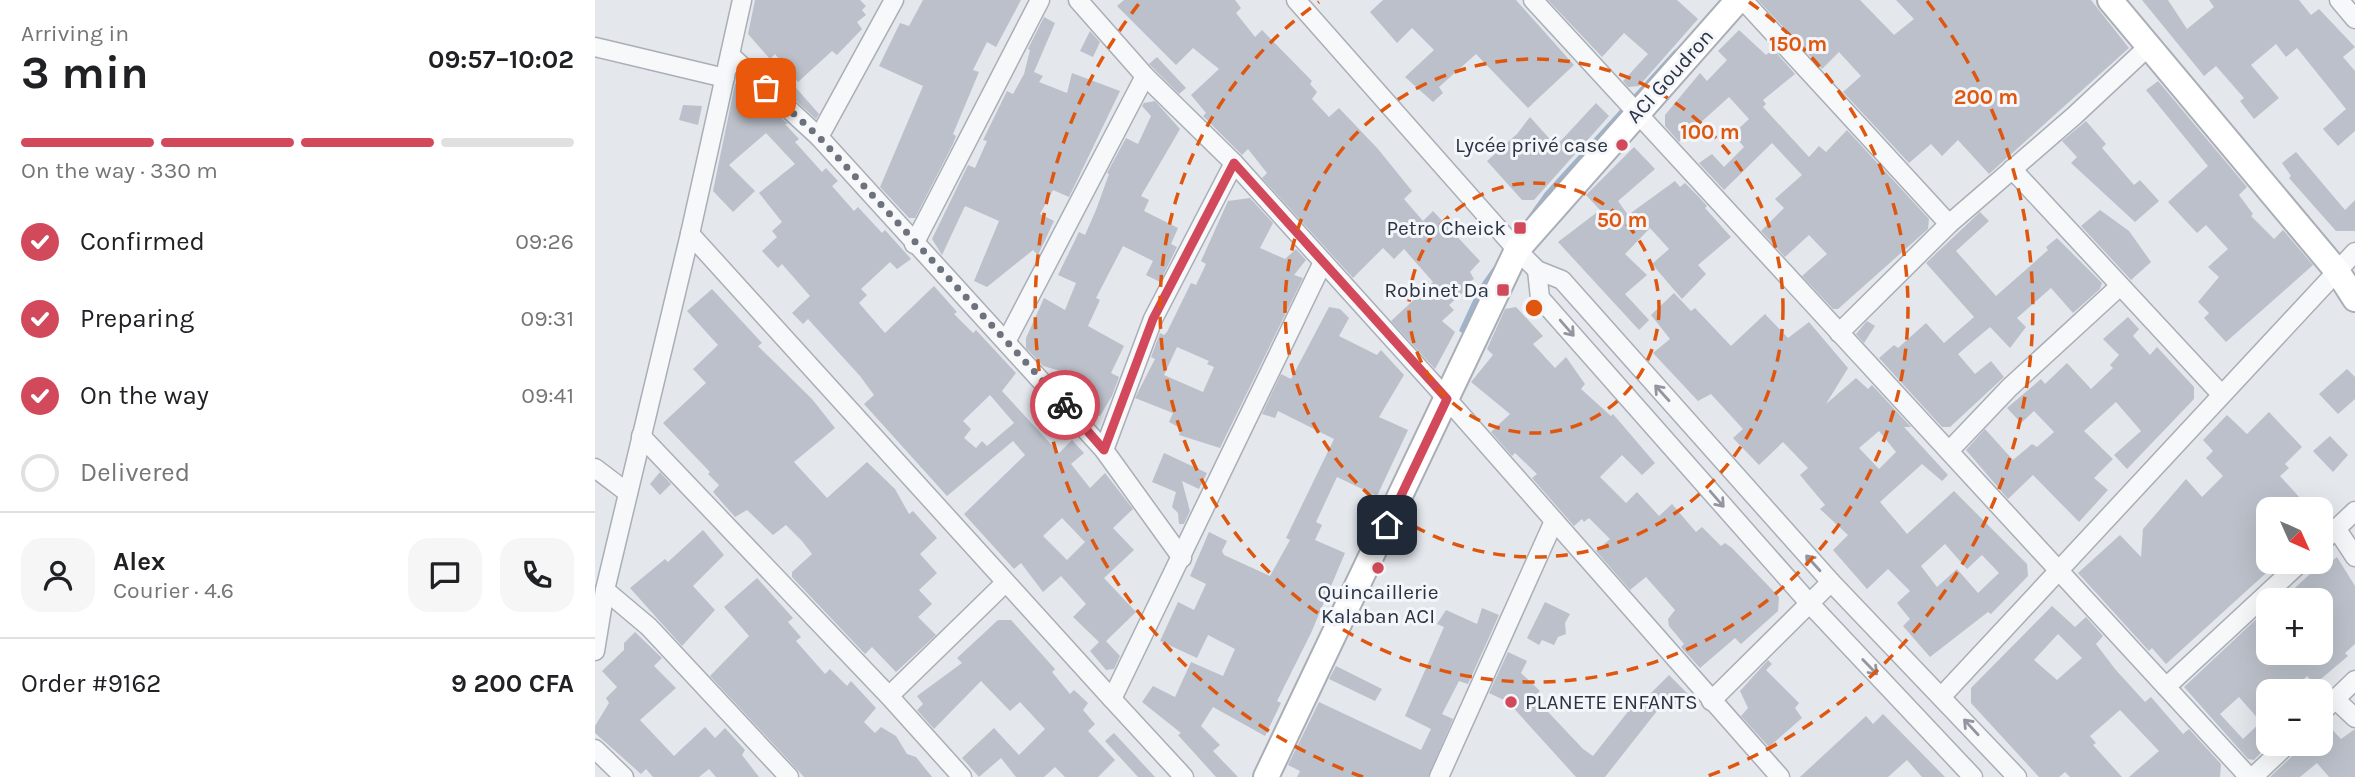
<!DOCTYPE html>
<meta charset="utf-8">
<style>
body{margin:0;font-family:Karla,sans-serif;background:#f6f6f6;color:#202124;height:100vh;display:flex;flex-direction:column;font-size:26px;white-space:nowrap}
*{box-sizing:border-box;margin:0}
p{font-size:23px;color:#757577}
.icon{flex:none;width:38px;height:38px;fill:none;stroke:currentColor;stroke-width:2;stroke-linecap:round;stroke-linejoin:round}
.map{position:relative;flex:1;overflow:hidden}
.details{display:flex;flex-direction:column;background:#fff;width:595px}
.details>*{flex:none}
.needle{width:46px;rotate:135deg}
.buttons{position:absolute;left:1661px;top:497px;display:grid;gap:14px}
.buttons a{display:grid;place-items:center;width:77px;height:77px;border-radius:14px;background:#fff;box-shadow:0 7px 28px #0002;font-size:35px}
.pin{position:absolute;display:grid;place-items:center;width:60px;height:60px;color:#fff;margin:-30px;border-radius:14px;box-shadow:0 4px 10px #0006}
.courier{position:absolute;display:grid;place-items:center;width:70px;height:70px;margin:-35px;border:5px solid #d1495b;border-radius:50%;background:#fff;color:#222;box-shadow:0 2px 9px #0007}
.head em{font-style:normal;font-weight:700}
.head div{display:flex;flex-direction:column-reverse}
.head{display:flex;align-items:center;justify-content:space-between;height:119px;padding:0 21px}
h1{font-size:46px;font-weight:700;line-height:52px}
.bar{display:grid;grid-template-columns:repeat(4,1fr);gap:10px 7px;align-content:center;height:84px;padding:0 21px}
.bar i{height:9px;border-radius:5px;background:#e0e0e0}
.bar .on{background:#d1495b}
.bar p{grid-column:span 4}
.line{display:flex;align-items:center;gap:18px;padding:0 21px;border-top:2px solid #e0e0e0}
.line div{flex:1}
.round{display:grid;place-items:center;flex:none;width:74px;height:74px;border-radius:21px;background:#f6f6f6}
ol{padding:0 21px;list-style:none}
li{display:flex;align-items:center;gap:21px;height:77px}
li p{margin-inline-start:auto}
li .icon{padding:7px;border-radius:50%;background:#d1495b;color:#fff;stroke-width:4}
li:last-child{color:#757577}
li i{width:38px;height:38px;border:4px solid #e0e0e0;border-radius:50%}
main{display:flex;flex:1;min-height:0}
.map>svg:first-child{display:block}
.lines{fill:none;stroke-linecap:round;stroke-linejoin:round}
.stream{stroke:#9fb4cc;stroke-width:5}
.building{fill:#bbc0ca;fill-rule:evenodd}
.street-casing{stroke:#a9aeb7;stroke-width:21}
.secondary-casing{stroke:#a9aeb7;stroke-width:28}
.street{stroke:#f7f8fa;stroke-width:18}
.secondary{stroke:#fff;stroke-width:24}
.oneway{stroke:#9196a0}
.done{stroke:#6c737f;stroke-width:7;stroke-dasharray:0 12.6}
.route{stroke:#d1495b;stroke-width:9}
.ring{fill:none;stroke:#df570f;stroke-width:3.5;stroke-dasharray:12 9}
.poi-dot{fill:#d1495b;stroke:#f4f6f9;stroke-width:2.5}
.labels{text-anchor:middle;stroke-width:6;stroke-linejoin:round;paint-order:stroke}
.street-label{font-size:21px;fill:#2b3445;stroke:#f4f6f9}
.poi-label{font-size:21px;fill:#2b3445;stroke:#f4f6f9;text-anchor:end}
.centre{fill:#df570f;stroke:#f4f6f9;stroke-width:3.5}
.ring-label{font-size:21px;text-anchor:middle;font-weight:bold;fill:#df570f;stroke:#f4f6f9;stroke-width:6;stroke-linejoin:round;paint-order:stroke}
</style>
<main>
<section class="details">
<div class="head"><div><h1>3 min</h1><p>Arriving in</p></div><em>09:57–10:02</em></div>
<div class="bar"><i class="on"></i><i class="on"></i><i class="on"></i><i></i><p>On the way · 330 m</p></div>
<ol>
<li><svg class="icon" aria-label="check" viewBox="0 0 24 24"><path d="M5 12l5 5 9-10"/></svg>Confirmed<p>09:26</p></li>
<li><svg class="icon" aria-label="check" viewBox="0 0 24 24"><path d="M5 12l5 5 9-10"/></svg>Preparing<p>09:31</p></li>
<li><svg class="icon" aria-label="check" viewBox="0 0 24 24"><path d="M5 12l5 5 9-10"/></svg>On the way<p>09:41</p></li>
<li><i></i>Delivered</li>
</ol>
<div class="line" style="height:126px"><a class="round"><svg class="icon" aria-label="person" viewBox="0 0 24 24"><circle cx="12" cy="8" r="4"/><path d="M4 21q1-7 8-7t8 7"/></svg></a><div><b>Alex</b><p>Courier · 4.6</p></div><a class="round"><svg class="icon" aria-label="chat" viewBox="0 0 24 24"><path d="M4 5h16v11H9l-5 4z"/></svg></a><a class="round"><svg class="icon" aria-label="phone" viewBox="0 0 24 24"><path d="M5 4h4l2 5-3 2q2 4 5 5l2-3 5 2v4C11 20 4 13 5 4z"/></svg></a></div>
<div class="line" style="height:91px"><div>Order #9162</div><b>9 200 CFA</b></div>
</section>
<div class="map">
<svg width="1760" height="777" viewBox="0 0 1760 777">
<rect width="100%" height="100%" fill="#e4e7ec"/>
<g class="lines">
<g class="stream">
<path d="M935,218l17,-24 129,-142"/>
<path d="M867,330l19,-41 14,-20"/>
</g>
</g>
<g class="building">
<path d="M160,0h105l6,6 -4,4 4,5 -9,7 5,7 -25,26 -5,-4 -34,31 -23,-28 -5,5 -22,-25z"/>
<path d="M328,0h98l-25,47 -9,-5 -14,28 6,2 -26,62 3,2 -3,8 -38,74h-6l-29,-31 43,-101 -44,-20 21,-43 9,3z"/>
<path d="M529,0h111l6,8 -5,5 19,24 7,-7 50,51 -2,3 7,8 -5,7 17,18 10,-9 39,41 34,42 -8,8 19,22 10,-10 47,50 -10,11 4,7 -5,3 2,3 -22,20 5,5 -12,11 13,11 -20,37 -44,-48 42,-39 -29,-33 -10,10 -11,-11 -30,30 -91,-100 5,-5 -19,-24 -6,6 -39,-39 3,-3 -15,-18 28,-26 -26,-21 -17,17 -59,-59z"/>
<path d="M788,0h133l58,65 -46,43 -52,-54 -37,33 4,6 -10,9 -28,-25 29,-27 -22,-22 -15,15 -27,-31z"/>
<path d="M953,0h129l21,19 -59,67 -11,1 -5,-6 25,-27 -24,-21 -22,24z"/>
<path d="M1163,0h102l34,35 20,-16 -18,-19h195l38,48 -140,126 -31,-34 -16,16 -11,-12 -22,19 -66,-71 18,-16 -22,-24 -17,17z"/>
<path d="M1547,0h26l19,29 27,-22 -5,-7h90l12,15 8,-6 36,38 -12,10 12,14v60l-17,15 -15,-17 23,-20 -49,-61 -11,9 -10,-13 -25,21 28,33 -25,21 -14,-18 4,-3 -28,-32 -12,10z"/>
<path d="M449,17l11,6 -21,49 9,4 -4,6 28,11 5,-20 48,18 -51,106 -16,-7 -13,24 14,7 -16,34 -5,-5 -46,37 -13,-6 25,-60 -34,-15 -23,49 -10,-16 36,-74 7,3 12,-27 -4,-1 24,-49 6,3 11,-20 6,-24 -2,-1z"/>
<path d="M1144,30l27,25 7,-6 22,25 -32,26 3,4 -3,3 46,50 10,-11 7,6 21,-22 82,89 -1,10 -90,80h-5l-31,-33 25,-22 -18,-19 -24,22 -24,-26 23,-23 -9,-9 27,-24 -30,-32 -48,47 -25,-27 13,-9 12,13 20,-20 -11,-13 16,-15 -20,-22 -50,45 -14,-16v-11l35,-42 7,8 20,-21 -9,-9z"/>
<path d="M495,31l10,11 -7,15 -13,-6z"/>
<path d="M562,57l29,31 -7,6 -30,-30z"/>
<path d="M195,81l29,33 -3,5 -33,-30z"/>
<path d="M1563,81l89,106 -8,8 14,19 -2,2 23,23 9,-9 30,35 -87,77 -22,-24 5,-5 -11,-11 21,-25 -11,-10 20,-18 -22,-24 -9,8 -29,-31 40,-36 -62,-76z"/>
<path d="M147,82l46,42h-3l14,15 -4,3 27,30 4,-4 12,13 -6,5 22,25 4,-4 24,26 3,-3 26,29 -14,10 -7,-7 -29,27 6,6 -8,8 26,30 49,-47 23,26 -3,2 19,19 3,-3 40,43 -14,18 57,62 13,-13 12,13 -13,11 19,24 15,-15 28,36 -20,19 21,22 -30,28 32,34 -30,29 14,15 -6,13 -8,1 -16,-19 9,-9 -26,-25 13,-13 -25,-28 -18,16 -22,-29 -7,6 -50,-55 61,-59 -12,-14 -66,55 -83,-92 10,-9 -14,-19 -52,-57 -5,5 -11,-11 18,-17 -28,-32 -4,4 -16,-17 15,-14 -5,-6 10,-9 -23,-29 36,-29 -29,-31 -37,32 26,26 -22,21 -20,-21 22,-107zM395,395l24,28 -27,23 -5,-5 -6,7 -12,-10 7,-9 -8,-8zM467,518l23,24 -18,18 -24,-24z"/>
<path d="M560,101l25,28 -39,67 8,4 -5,11 34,17 -7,16 6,3 -17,35 -14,-7 7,-14 -30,-15 -27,52 4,2 -12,26 36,20 -13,27 8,4 -7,19 -12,20h-6l-26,-27 -4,-9 3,-7 -24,-7 -17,-18v-10l18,-40 21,12 11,-27 -18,-8 21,-43 6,3 11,-25 13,-36 -2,-1 19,-35 12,6 13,-28 -9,-10 2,-3z"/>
<path d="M1001,103l13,13 -75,84h-12l-35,-39 30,-27 13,-17 26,29z"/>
<path d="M88,105l19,1 -4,19 -19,-5z"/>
<path d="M1491,121l20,23 -4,4 32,37 6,-5 19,21 -24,21 -64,-59 6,-6 -15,-16z"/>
<path d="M1039,147l21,22 -37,32 10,14 47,-34 5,6 5,-4 13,13 9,10 -2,2 26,29 -33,28 8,9 -24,25 -30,-35 17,-15 -19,-21 -25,26 22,21 -22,19 24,26 -10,10 -81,-88 42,-32 -14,-15z"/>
<path d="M1701,152l49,58 10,-10v31h-19l-47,-53 2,-2 -9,-13z"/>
<path d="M655,198l23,25 -13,25 25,11 11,-10 10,11 -12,15 9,3 -83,170 -41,-13 3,-6 -13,-7 4,-9 -38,-15 20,-39 -4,-2 9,-24 4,2 3,-3 24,-49 5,2 10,-21 -5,-3 27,-60zM582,347l32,14 -2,3 7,3 -11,25 -39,-17z"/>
<path d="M1505,210l29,21 22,31 -20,18 -50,-54z"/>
<path d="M1385,212l9,9 -33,30 40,45 52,-46 -2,-3 11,-9 45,45 -2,6 -27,24 -22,-25 -34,30 9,9 -16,21 -20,-21 -32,27 17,20 16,-13 13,16 -54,50h-8l-63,-69 15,-13 4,3 28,-25 18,20 30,-26 -48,-54z"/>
<path d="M117,289l50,54 -4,3 54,53 23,29 -41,34 33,36 40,-36 28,27 14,25 4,-3 24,27 -17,16 17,19 -18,17 13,14 -14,13 18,18 -40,37 -24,-25 -7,7 -73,-77v-5l20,-18 -10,-13 -16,-16 -13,10 -26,-25 -12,7 -22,-25 6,-7 -11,-11 2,-2 -47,-49 43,-40 -13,-14 25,-24 -31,-34z"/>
<path d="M1079,293l17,18 4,-3 36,38 34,-32 23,24 21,-16 39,46 -22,36 30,-26 12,11 4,-4 39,42h-7l44,48 -6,6 -20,-17 -42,38 17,20 10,12 47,-43 73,73 1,12 -37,38 -3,-2 -58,45 -27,-31 7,-7 -13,-16 13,-12 -22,-22 -21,20 -34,-39 15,-15 -28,-26 5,-4 -25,-30 8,-7 -25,-26 -24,23 -26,-27 10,-9 -32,-35 -13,7 -45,-48 17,-14 -19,-24zM1284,431l17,21 -17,17 -20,-21zM1350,544l22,25 15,-14 17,18 -21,20 -21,-24 -20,18 -16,-21z"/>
<path d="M734,307l11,2 9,9 -10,18 38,19 4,-5 23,25 -25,42 29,13 -31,66 -40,-19 -21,45 6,3 -7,15 30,13 -34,80 -34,68 4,2 -16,33 -52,-29 -12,19 19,19 -7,6 25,26h-22l-38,-42 3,-2 -39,-31 11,-16 22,11 16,-35 32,14 12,-27 -27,-14 -11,23 -37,-17 18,-39 16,8 12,-26 -16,-8 19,-44 18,9 -5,10 2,4 46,21 20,-36 -4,-2 48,-99 -56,-28 -3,7 -13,-4 19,-40 10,5z"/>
<path d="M921,307l27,29 -10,8 22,24 11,-11 19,27 -4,5 30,27 2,-2 42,49 -13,12 -20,-20 -22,22 26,26 11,-11 22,24 13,-12 24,28 6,-5 19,19 4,-3 7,5 47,49 -1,14 -37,33 -6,-6 -35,30 -19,-21 3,-3 -15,-18 -1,-7 7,-9 -29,-33 -16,13 -34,-39 14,-12 -21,-21 -5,4 -2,-3 -8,7 -42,-48 5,-4 -22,-21 -3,3 -21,-24 19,-18 -39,-32 22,-27 -6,-6 18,-40z"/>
<path d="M1533,317l11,12 -6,7 17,19 7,-8 37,40v12l-67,70 -13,-14 27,-24 -25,-29 -32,29 29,28 -19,19 14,12 -29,32 -46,-47 -25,24 -42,-49 19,-21 28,31 19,-16 5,3 17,-15 -20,-21 -13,12 -14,-15 34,-29 4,5 22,-21 24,26 22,-21 -3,-3 9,-10 -16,-16z"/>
<path d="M1272,321l8,5 -11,17 -8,-9z"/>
<path d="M1752,369l8,8v22l-17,15 -19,-20z"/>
<path d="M1674,412l33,35 -17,17 4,4 -9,8 30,33h-42v53l8,2 -110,100 -14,-16 -3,3 -71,-78 42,-38 21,22 2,-28 43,-50 16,18 21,-21 -17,-18 7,-7 -10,-11 24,-25 20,19z"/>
<path d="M1735,436l18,19 -15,17 -20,-21z"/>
<path d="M569,453l43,20 -8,16 -17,-8 8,30 -6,13h-5l-1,-11 -6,-6 4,-15 -24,-10z"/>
<path d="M65,472l11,12 -11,11 -10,-11z"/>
<path d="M108,530l21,25 -31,31 22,24 -33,36 -52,-58 35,-29 3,3z"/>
<path d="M1742,557l18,29v58l-10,9 3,3 -33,28 -8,-8 -15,15h-24v54l-14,15 -6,-1 -64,-72 84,-79v45h53v-53h-39l43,-40 3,4zM1644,697l22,25 -18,17 -23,-25z"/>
<path d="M162,578l36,40 -5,4 13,15 -5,4 29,33 5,-5 17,17 4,-5 25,27 -12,14 11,11 6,-6 15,9 11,18 9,3 16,20h-128l-94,-101 39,-40 -25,-29z"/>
<path d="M950,602l25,12 -5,9 1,11 -8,3 -4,8 -12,-5 -3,5 -12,-7z"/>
<path d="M1457,606l23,21 11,-10 17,19 -7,8 19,25 30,33 6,-5 32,37 6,-5 32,35 -1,13h-91l30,-26 -39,-41 -30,26 6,7 -3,2 29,32h-52l-5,-5 -6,5h-20l-68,-74v-15zM1463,634l24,24 -25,22 -23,-20z"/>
<path d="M887,608l17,7 -31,69 -9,-3 -17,33 11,5 -25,58h-131l3,-6 -12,-6 31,-63 102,48 10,-21 -26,-13 39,-89 -7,-3 9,-14 31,14z"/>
<path d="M403,620h13l44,49 -3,3 18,22 4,-4 14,13 -5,7 12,14 -7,7 27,29 -17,17h-33l-10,-10 -11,10h-28l-15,-19 -22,19 -17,-19 32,-30 25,27 26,-26 -25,-27 -10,9 -29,-30 -47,48 -17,-19 6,-6 -6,-8 45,-33 -5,-5z"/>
<path d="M40,632l27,26 -8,8 22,22 -36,32 34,36 31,-29 10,11 10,-10 20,22 -3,5 17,22h-43l-7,-8 -10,8h-46l-7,-8 -5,5 -46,-41v-7l14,-23 -3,-5 11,-11 -15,-16 22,-21v-7z"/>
<path d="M913,652l19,9 -6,12 19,18 -6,6 49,52 10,7 48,-61 4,4 24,-24 19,19 -11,12 -9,-9 -63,80h-29l-68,-75 -19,-9z"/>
<path d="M1173,660l4,4 -6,6 33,33 -4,5 7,10 -33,29 -28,-31 7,-8 -8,-17z"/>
<path d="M741,666l46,23 -7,12 -46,-22z"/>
<path d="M1288,714l62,63h-23l-15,-17 -19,17h-88l66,-61 7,8z"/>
<path d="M1731,723l15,16 14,-10v48h-26l-12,-14 -17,14h-30l35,-33h16v-20z"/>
<path d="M519,733l41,44h-17l-33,-36z"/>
</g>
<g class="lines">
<defs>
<g id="street">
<path d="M299,0l-75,137 285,313 78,108"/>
<path d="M483,0l67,76 89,87 213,236 333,378"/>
<path d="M701,0l221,250 20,20 25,10 269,302 186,195"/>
<path d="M938,0l716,777"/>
<path d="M1148,0l206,224"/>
<path d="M1744,0l16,19"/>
<path d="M0,47l130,31"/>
<path d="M135,55l89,82"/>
<path d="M1417,169l209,225"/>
<path d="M95,234l52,-234"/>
<path d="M319,244l126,-244"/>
<path d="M942,270l3,28 270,306 163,173"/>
<path d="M1244,333l110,-109 125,-108 75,-70"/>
<path d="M412,340l138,-264"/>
<path d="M46,436l248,260 73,81"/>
<path d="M509,450l49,-131 81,-156"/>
<path d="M1354,451l60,-63 111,-102"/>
<path d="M0,468l33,25"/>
<path d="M1741,528l19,29"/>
<path d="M1726,543l34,-32"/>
<path d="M10,590l44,37 140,150"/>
<path d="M0,651l10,-61 85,-356 422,465 211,-437"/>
<path d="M1571,687l135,-125"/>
<path d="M294,696l116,-113"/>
<path d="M1347,696l413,-444"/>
<path d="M517,699l72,78"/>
<path d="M1740,699l20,19"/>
<path d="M1116,701l120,-119"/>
<path d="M1726,713l34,-33"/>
<path d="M0,749l29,28"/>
<path d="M844,777l115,-256"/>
<path d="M1658,777l35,-33"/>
</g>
<g id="secondary">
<path d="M1515,0l227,271 18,28"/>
<path d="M671,777l251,-527 221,-250"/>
</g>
</defs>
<use href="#street" class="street-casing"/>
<use href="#secondary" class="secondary-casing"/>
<use href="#street" class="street"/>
<use href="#secondary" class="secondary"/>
</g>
<defs><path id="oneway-shaft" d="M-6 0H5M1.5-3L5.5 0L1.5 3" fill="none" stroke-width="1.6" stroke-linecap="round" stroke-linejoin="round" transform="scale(1.75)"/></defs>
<g class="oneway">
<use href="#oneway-shaft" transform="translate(972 328) rotate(49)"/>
<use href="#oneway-shaft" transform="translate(1067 393) rotate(-132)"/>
<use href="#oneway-shaft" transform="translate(1122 499) rotate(49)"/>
<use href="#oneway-shaft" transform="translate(1218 563) rotate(-132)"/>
<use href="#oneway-shaft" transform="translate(1275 667) rotate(46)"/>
<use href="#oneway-shaft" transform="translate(1376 727) rotate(-133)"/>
</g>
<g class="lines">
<path class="done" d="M171,88l53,49 246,268"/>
<path class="route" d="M470,405l39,45 49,-131 81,-156 213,236 -60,126"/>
</g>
<g class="ring">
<circle cx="939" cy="308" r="125"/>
<circle cx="939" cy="308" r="249"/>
<path d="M1154 2A374 374 0 1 1 724 2"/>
<path d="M768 777A499 499 0 0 1 546 1M1332 1A499 499 0 0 1 1110 777"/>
</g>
<g class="poi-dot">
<circle cx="1027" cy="145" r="7"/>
<rect x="918" y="221" width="14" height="14" rx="3.5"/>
<rect x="901" y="283" width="14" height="14" rx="3.5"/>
<circle cx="783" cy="568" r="7"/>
<circle cx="916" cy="702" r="7"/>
</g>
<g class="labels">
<g class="street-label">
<text transform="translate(1075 76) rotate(-48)" y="7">ACI Goudron</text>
</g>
<g class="poi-label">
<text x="1013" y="152">Lycée privé case</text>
<text x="911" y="235">Petro Cheick</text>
<text x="894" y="297">Robinet Da</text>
<text x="783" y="599" text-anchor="middle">Quincaillerie<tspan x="783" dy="24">Kalaban ACI</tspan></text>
<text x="930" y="709" text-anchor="start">PLANETE ENFANTS</text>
</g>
</g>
<circle cx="939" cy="308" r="10" class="centre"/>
<g class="ring-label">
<text x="1203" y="51">150 m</text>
<text x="1391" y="104">200 m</text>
<text x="1115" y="139">100 m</text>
<text x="1027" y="227">50 m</text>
</g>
</svg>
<div class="buttons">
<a><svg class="needle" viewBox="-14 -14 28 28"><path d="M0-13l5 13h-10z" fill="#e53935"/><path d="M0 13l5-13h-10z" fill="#757577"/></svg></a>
<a>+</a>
<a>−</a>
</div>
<div class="pin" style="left:171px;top:88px;background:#ea580c"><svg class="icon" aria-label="bag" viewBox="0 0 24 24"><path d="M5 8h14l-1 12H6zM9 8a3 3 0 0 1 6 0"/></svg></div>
<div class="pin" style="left:792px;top:525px;background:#1f2937"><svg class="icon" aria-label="home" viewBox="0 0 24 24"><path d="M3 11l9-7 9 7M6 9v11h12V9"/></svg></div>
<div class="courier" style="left:470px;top:405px"><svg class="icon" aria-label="bike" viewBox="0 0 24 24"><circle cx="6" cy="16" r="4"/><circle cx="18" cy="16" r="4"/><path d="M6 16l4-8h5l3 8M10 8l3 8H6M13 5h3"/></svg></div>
</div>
</main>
